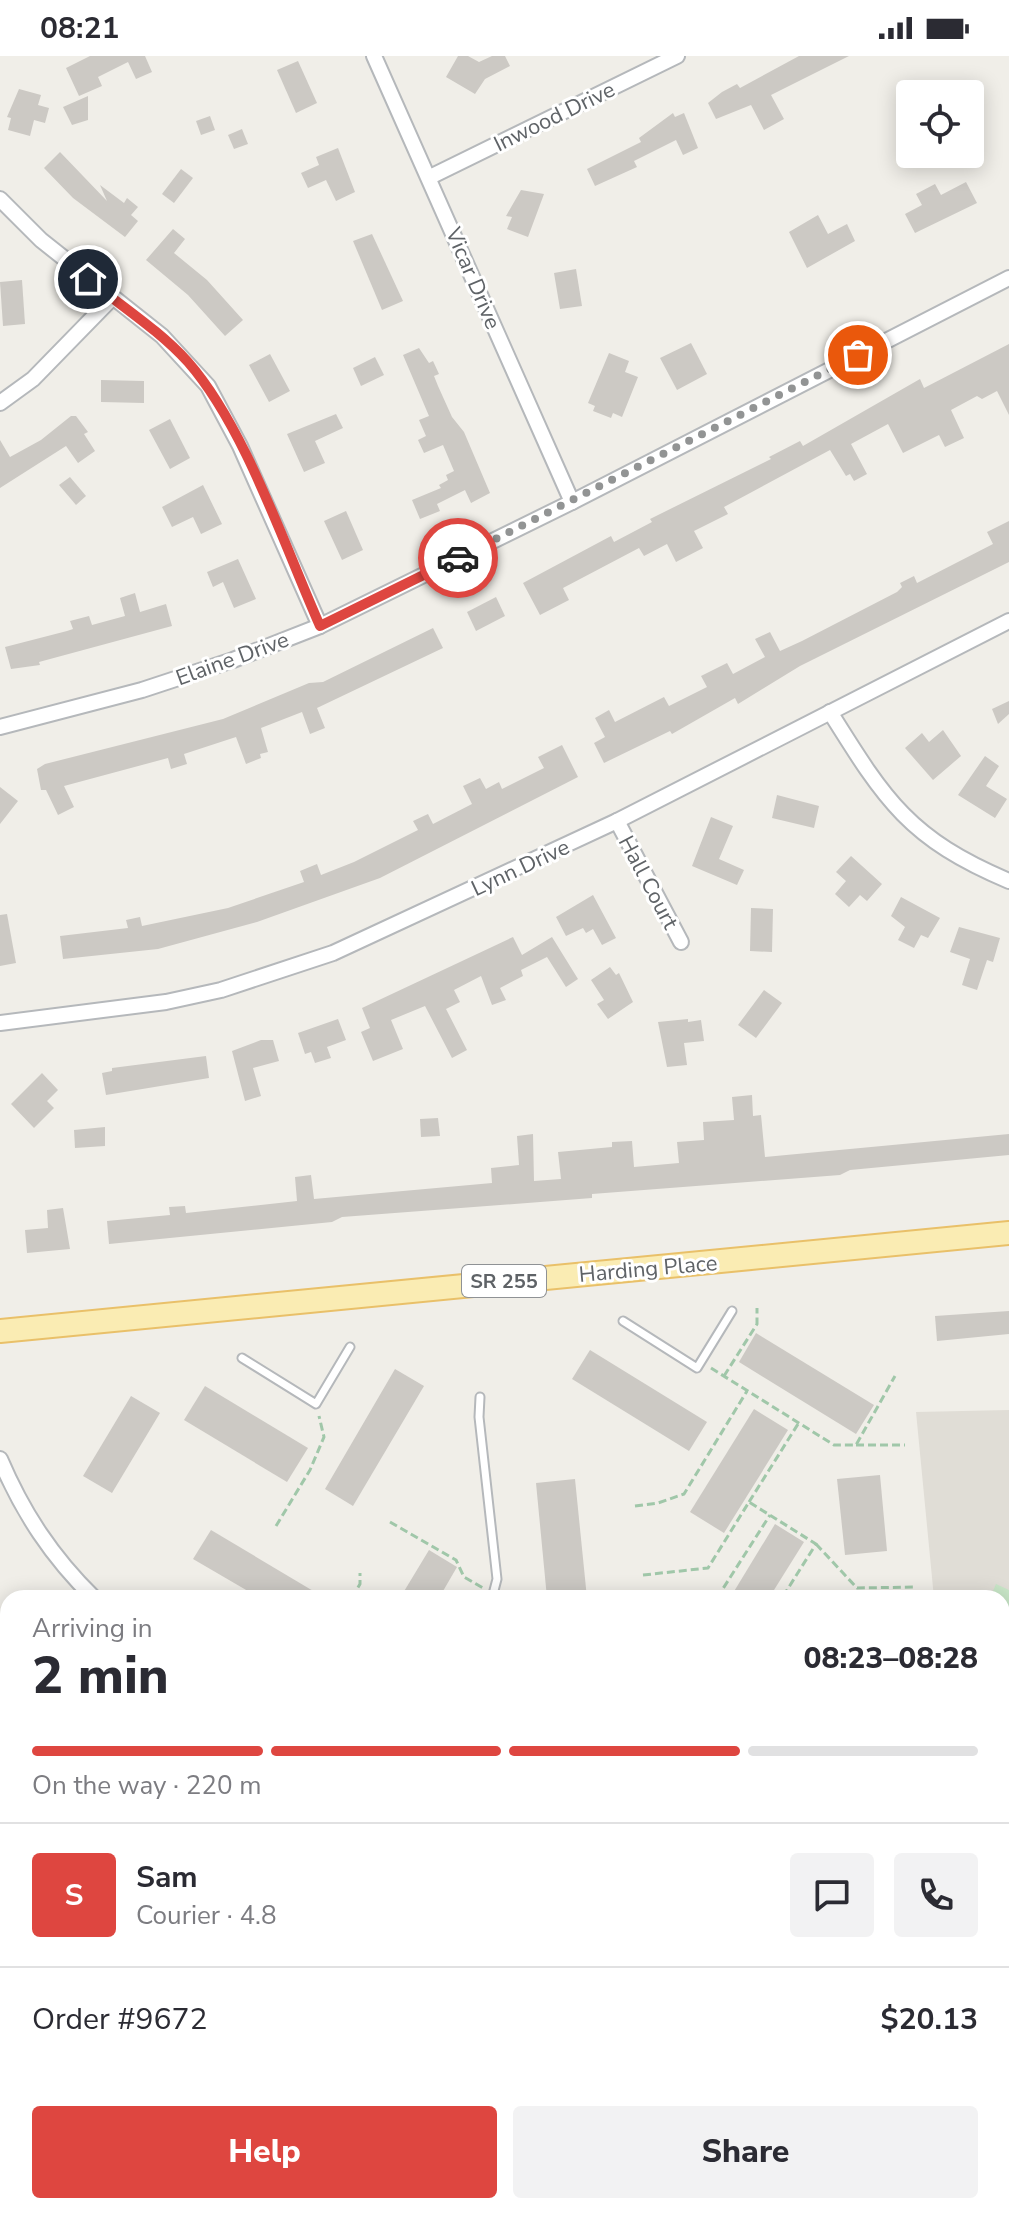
<!DOCTYPE html>
<meta charset="utf-8">
<style>
body{margin:0;font-family:"Nunito Sans",sans-serif;background:#f2f2f3;color:#2b2b33;height:100vh;display:flex;flex-direction:column;font-size:30px;white-space:nowrap}
*{box-sizing:border-box;margin:0}
p{font-size:26px;color:#7c7c81}
.icon{flex:none;width:44px;height:44px;fill:none;stroke:currentColor;stroke-width:2;stroke-linecap:round;stroke-linejoin:round}
.map{position:relative;flex:1;overflow:hidden}
.details{position:absolute;left:0px;top:1534px;width:1010px;height:624px;display:flex;flex-direction:column;background:#fff;border-radius:24px 24px 0 0;box-shadow:0 4px 20px #0003}
.details>*{flex:none}
.fabs{position:absolute;left:896px;top:24px;display:grid;gap:16px}
.fabs a{display:grid;place-items:center;width:88px;height:88px;border-radius:8px;background:#fff;box-shadow:0 4px 20px #0003;font-size:40px}
.pin{position:absolute;display:grid;place-items:center;width:68px;height:68px;color:#fff;margin:-34px;border:4px solid #fff;border-radius:50%;box-shadow:0 2px 8px #0007}
.courier{position:absolute;display:grid;place-items:center;width:80px;height:80px;margin:-40px;border:6px solid #de4640;border-radius:50%;background:#fff;color:#222;box-shadow:0 2px 10px #0007}
.summary em{font-style:normal;font-weight:800}
.summary div{display:flex;flex-direction:column-reverse}
.summary{display:flex;align-items:center;justify-content:space-between;height:136px;padding:0 32px}
h1{font-size:52px;font-weight:800;line-height:60px}
.bar{display:grid;grid-template-columns:repeat(4,1fr);gap:12px 8px;align-content:center;height:96px;padding:0 32px}
.bar i{height:10px;border-radius:6px;background:#e1e1e2}
.bar .current{background:#de4640}
.bar p{grid-column:span 4}
.line{display:flex;align-items:center;gap:20px;padding:0 32px;border-top:2px solid #e1e1e2}
.line div{flex:1}
.round{display:grid;place-items:center;flex:none;width:84px;height:84px;border-radius:8px;background:#f2f2f3}
.action{display:flex;gap:16px;margin-top:auto;padding:16px 32px}
.action a{flex:1;height:92px;border-radius:8px;background:#de4640;color:#fff;font-size:32px;font-weight:800;line-height:92px;text-align:center}
.action a+a{background:#f2f2f3;color:#2b2b33}
.status{display:flex;justify-content:space-between;align-items:center;height:56px;padding:0 40px;background:#fff;direction:ltr}
.status svg{height:22px;fill:currentColor}
.map>svg:first-child{display:block}
.education{fill:#e0ddd6}
.green{fill:#c8e6c7}
.building{fill:#ccc9c4}
.lines{fill:none;stroke-linecap:round;stroke-linejoin:round}
.lane-casing{stroke:#b5b8bb;stroke-width:11}
.street-casing{stroke:#b5b8bb;stroke-width:18}
.primary-casing{stroke:#e9c069;stroke-width:26}
.path{stroke:#a0c7a9;stroke-width:3;stroke-dasharray:8 4;stroke-linecap:butt}
.lane{stroke:#fff;stroke-width:7}
.street{stroke:#fff;stroke-width:14}
.primary{stroke:#faecb3;stroke-width:22}
.done{stroke:#929494;stroke-width:8;stroke-dasharray:0 14.4}
.route{stroke:#de4640;stroke-width:10}
.labels{text-anchor:middle;stroke-width:6;stroke-linejoin:round;paint-order:stroke}
.shield{fill:#fff;stroke:#8f9295;stroke-width:2}
.shield-label{font-size:20px;font-weight:bold;fill:#5f6367}
.street-label{font-size:22px;fill:#5f6367;stroke:#fff}
</style>
<div class="status"><b>08:21</b><svg viewBox="0 0 49 12"><path d="M0 12V9h3v3zM5 12V6h3v6zM10 12V3h3v9zM15 12V0h3v12zM26 1h20v11H26zM47 4h2v5h-2z"/></svg></div>
<div class="map">
<svg width="1009" height="2158" viewBox="0 0 1009 2158">
<rect width="100%" height="100%" fill="#f0eee8"/>
<path class="education" d="M1009,1354v669l-7,-4v-477h-68l-18,-186z"/>
<path class="green" d="M996,1528l13,6v69l-6,15 -1,-76h-12z"/>
<g class="building">
<path d="M90,0h55l7,16 -16,7 -8,-17 -30,15 4,9 -23,10 -13,-28z"/>
<path d="M458,0h10l11,6 13,-6h13l5,10 -25,13 -10,15 -29,-17z"/>
<path d="M799,0h50l-78,39 13,24 -20,11 -13,-25 -35,14 -8,-16 14,-11 15,-8 3,4z"/>
<path d="M298,5l19,42 -21,10 -19,-43z"/>
<path d="M19,33l22,6 -3,10 11,3 -4,15 -11,-3 -4,16 -22,-6 3,-12 -4,-1z"/>
<path d="M88,40v24l-16,5 -9,-18z"/>
<path d="M673,57l2,4 9,-4 14,35 -15,7 -7,-15 -42,21 3,6 -42,19 -8,-17 54,-27 -2,-4z"/>
<path d="M210,60l5,14 -14,5 -5,-14z"/>
<path d="M242,73l6,15 -14,5 -6,-14z"/>
<path d="M338,92l17,44 -19,9 -10,-21 -18,8 -7,-15 18,-8 -3,-8z"/>
<path d="M60,96l47,49 -7,-16 24,18 3,-5 11,9 -7,8 7,6 -13,16 -52,-39 -29,-30z"/>
<path d="M181,113l12,9 -19,25 -12,-9z"/>
<path d="M966,126l11,21 -62,30 -10,-19 17,-9 -6,-11 19,-10 6,11z"/>
<path d="M521,134l23,4 -16,43 -21,-8 5,-12 -6,-1z"/>
<path d="M818,159l10,19 19,-10 8,17 -48,27 -18,-36z"/>
<path d="M173,173l12,10 -11,14 33,27 36,40 -18,16 -37,-41 -42,-35z"/>
<path d="M372,178l31,67 -21,9 -29,-69z"/>
<path d="M576,213l6,37 -22,3 -6,-36z"/>
<path d="M22,224l3,44 -22,2 -3,-44z"/>
<path d="M691,287l16,31 -30,16 -17,-32z"/>
<path d="M1009,288v71l-12,-24 -15,8 -5,-3 -26,14 13,28 -19,9 -6,-12 -36,18 -15,-29 -37,20 16,30 -13,7 -4,-7 -4,2 -16,-26 -106,57 4,7 -34,17 9,17 -27,14 -9,-18 -23,12 -5,-8 -76,40 6,12 -29,15 -17,-32 88,-47 3,6 38,-20 -2,-3 121,-60 -2,-2 31,-16 3,5 117,-67 4,9z"/>
<path d="M419,292l10,15 4,-2 6,13 -5,2 4,10 14,31 12,15 26,61 -19,10 -6,-13 -28,14 3,7 -20,8 -8,-19 29,-12 -2,-3 9,-5 -2,-5 8,-4 -11,-26 -19,8 -6,-13 8,-4 -7,-16 10,-4 -26,-61z"/>
<path d="M609,297l20,8 -4,11 13,5 -16,40 -9,-4 -2,5 -18,-7 2,-5 -7,-3z"/>
<path d="M270,298l20,37 -21,11 -20,-37z"/>
<path d="M375,301l9,18 -23,11 -8,-18z"/>
<path d="M101,324l43,1v22l-43,-1z"/>
<path d="M336,358l7,14 -28,13 10,22 -21,9 -17,-38z"/>
<path d="M71,360h5l12,16 -4,2 11,17 -17,12 -12,-17 -66,42v-48l10,17 31,-17z"/>
<path d="M170,363l20,39 -20,11 -21,-39z"/>
<path d="M70,421l16,19 -10,9 -17,-20z"/>
<path d="M203,429l19,39 -21,10 -8,-17 -21,10 -10,-20z"/>
<path d="M346,455l17,39 -21,10 -18,-39z"/>
<path d="M1009,465v41l-209,104 -62,38 -3,-6 -63,36 -2,-3 -66,32 -10,-20 11,-6 -10,-19 14,-8 6,12 49,-25 5,9 38,-19 -6,-11 26,-13 6,11 32,-17 -10,-18 15,-7 10,19 22,-10 95,-49 5,-5 -2,-4 14,-7 3,7 76,-39 -6,-12z"/>
<path d="M238,503l18,40 -22,9 -11,-26 -10,5 -6,-15z"/>
<path d="M135,537l5,19 26,-8 6,22 -133,36 1,3 -29,4 -6,-22 62,-16 6,-2 -3,-8 19,-5 3,9 33,-9 -5,-18z"/>
<path d="M496,541l9,19 -29,15 -9,-19z"/>
<path d="M433,572l10,20 -126,60 8,20 -15,6 -8,-22 -41,16 7,24 -8,2 1,4 -15,6 -10,-27 -52,17 3,10 -16,5 -3,-11 -104,28 10,21 -16,8 -12,-25h-5l-4,-21 8,-5 178,-45 86,-36 14,-1z"/>
<path d="M1009,645v13l-11,10 -6,-15z"/>
<path d="M943,674l18,26 -28,24 -28,-32 17,-15 7,9z"/>
<path d="M562,689l16,32 -198,101 -123,44 -99,27 -95,10 -3,-23 68,-8 -2,-8 14,-3 2,9 86,-18 76,-26 -4,-11 17,-7 4,11 33,-13 64,-32 -5,-9 15,-7 5,10 39,-20 -9,-18 17,-8 6,11 13,-7 3,7 42,-21 -6,-11z"/>
<path d="M985,700l14,10 -13,20 21,13 -12,19 -37,-23z"/>
<path d="M0,731l18,14 -18,23z"/>
<path d="M777,739l42,11 -5,22 -42,-10z"/>
<path d="M711,761l22,9 -14,33 25,11 -7,15 -45,-19z"/>
<path d="M851,800l31,28 -15,17 -7,-6 -11,12 -14,-13 11,-13 -10,-9z"/>
<path d="M593,839l23,43 -14,7 -9,-16 -7,4 -3,-5 -17,8 -10,-19z"/>
<path d="M901,841l39,21 -12,20 -7,-3 -7,13 -16,-8 7,-13 -14,-11z"/>
<path d="M751,852l22,1 -1,43 -22,-1z"/>
<path d="M7,858l9,49 -16,3v-51z"/>
<path d="M959,871l41,11 -7,24 -6,-2 -10,30 -15,-5 8,-26 -20,-7z"/>
<path d="M513,881l9,18 30,-18 26,42 -12,8 -19,-30 -26,13 2,6 -23,12 6,12 -14,5 -11,-29 -27,14 6,12 -14,7 21,41 -15,8 -27,-52 -34,14 12,29 -30,12 -12,-29 9,-4 -8,-20z"/>
<path d="M610,911l6,8 3,-2 14,29 -25,17 -11,-15 7,-4 -13,-20z"/>
<path d="M764,934l18,13 -26,35 -18,-13z"/>
<path d="M338,963l8,21 -19,7 4,11 -16,5 -4,-11 -6,2 -7,-21z"/>
<path d="M688,963v3l13,-2 3,21 -20,2 3,22 -20,2 -9,-45z"/>
<path d="M261,984h12l6,21 -26,7 8,28 -16,5 -13,-50z"/>
<path d="M206,1000l3,22 -103,17 -4,-22 10,-2v-3z"/>
<path d="M42,1017l16,17 -11,11 7,7 -20,20 -23,-24z"/>
<path d="M752,1039l1,21 8,-1 4,42 244,-23v21l-159,15 -10,5 -248,19v4l-250,19 -10,5 -223,22 -2,-23 63,-6 -1,-8 16,-1 1,7 111,-12 -2,-24 16,-2 3,24 178,-16 -1,-15 28,-3 -2,-29 16,-2 1,47 27,-2 -3,-27 54,-5v-5l20,-1 2,26 45,-4 -2,-21 27,-2 -1,-18 31,-2 -2,-23z"/>
<path d="M438,1062l2,18 -19,1 -1,-18z"/>
<path d="M105,1071v19l-30,2 -1,-18z"/>
<path d="M63,1152l7,41 -43,4 -2,-23 23,-2 -1,-18z"/>
<path d="M1009,1255v23l-72,7 -2,-25z"/>
<path d="M756,1277l118,72 -18,29 -117,-72z"/>
<path d="M590,1294l117,72 -18,29 -117,-72z"/>
<path d="M395,1313l29,17 -71,120 -28,-17z"/>
<path d="M205,1330l103,62 -21,34 -103,-62z"/>
<path d="M131,1340l29,17 -48,80 -29,-17z"/>
<path d="M754,1353l34,21 -64,103 -34,-21z"/>
<path d="M880,1419l7,76 -42,4 -8,-76z"/>
<path d="M575,1423l12,119h-40l-11,-115z"/>
<path d="M775,1468l29,18 -35,56h-39z"/>
<path d="M211,1474l114,68h-65l-67,-39z"/>
<path d="M429,1494l28,17 -18,31h-39z"/>
</g>
<g class="lines">
<defs>
<g id="lane">
<path d="M623,1265l74,47 35,-57"/>
<path d="M242,1302l74,46 34,-57"/>
<path d="M480,1341l-1,20 18,162 -5,19"/>
<path d="M1002,1975l7,3"/>
</g>
<g id="street">
<path d="M374,0l198,446"/>
<path d="M430,121l247,-121"/>
<path d="M0,143l41,41 121,96 46,50 32,60 80,180"/>
<path d="M0,347l33,-24 79,-81"/>
<path d="M830,656c55,88 79,127 179,169"/>
<path d="M0,671l142,-37 91,-30 87,-34 252,-124 437,-224"/>
<path d="M617,765l64,121"/>
<path d="M0,967l166,-21 55,-12 112,-37 284,-132 392,-200"/>
<path d="M0,1403c23,54 52,98 94,139"/>
<path d="M1002,2047l7,4"/>
</g>
<path id="primary" d="M0,1275l1009,-98"/>
</defs>
<use href="#lane" class="lane-casing"/>
<use href="#street" class="street-casing"/>
<use href="#primary" class="primary-casing"/>
<g class="path">
<path d="M711,1312l123,77h22l39,-69"/>
<path d="M724,1320l33,-52v-16"/>
<path d="M856,1389h49"/>
<path d="M749,1446l49,-78"/>
<path d="M635,1450l23,-3 26,-9 63,-103"/>
<path d="M390,1466l66,38 8,17 19,11"/>
<path d="M276,1470l34,-56 14,-33 -5,-21"/>
<path d="M816,1488l41,44 59,-1"/>
<path d="M643,1519l65,-7 41,-66 67,42 -34,54"/>
<path d="M352,1542l8,-14v-11"/>
<path d="M717,1542l53,-83"/>
<path d="M1002,1631l7,-12"/>
<path d="M1002,1713l7,3"/>
<path d="M1002,1796l7,-13"/>
<path d="M1002,1861l7,3"/>
</g>
<use href="#lane" class="lane"/>
<use href="#street" class="street"/>
<use href="#primary" class="primary"/>
</g>
<g class="lines">
<path class="done" d="M458,502l400,-203"/>
<path class="route" d="M88,223c33,27 71,51 100,83 57,65 96,183 132,264l138,-68"/>
</g>
<g class="labels">
<rect class="shield" x="462" y="1209" width="84" height="32" rx="6"/>
<g class="shield-label">
<text x="504" y="1232">SR 255</text>
</g>
<g class="street-label">
<text transform="translate(554 60) rotate(-26)" y="8">Inwood Drive</text>
<text transform="translate(474 222) rotate(67)" y="8">Vicar Drive</text>
<text transform="translate(232 602) rotate(-20)" y="8">Elaine Drive</text>
<text transform="translate(520 811) rotate(-25)" y="8">Lynn Drive</text>
<text transform="translate(649 826) rotate(62)" y="8">Hall Court</text>
<text transform="translate(648 1212) rotate(-5)" y="8">Harding Place</text>
</g>
</g>
</svg>
<div class="fabs">
<a><svg class="icon" aria-label="locate" viewBox="0 0 24 24"><circle cx="12" cy="12" r="6"/><path d="M12 2v4M12 18v4M2 12h4M18 12h4"/></svg></a>
</div>
<div class="pin" style="left:858px;top:299px;background:#ea580c"><svg class="icon" aria-label="bag" viewBox="0 0 24 24"><path d="M5 8h14l-1 12H6zM9 8a3 3 0 0 1 6 0"/></svg></div>
<div class="pin" style="left:88px;top:223px;background:#1f2937"><svg class="icon" aria-label="home" viewBox="0 0 24 24"><path d="M3 11l9-7 9 7M6 9v11h12V9"/></svg></div>
<div class="courier" style="left:458px;top:502px"><svg class="icon" aria-label="car" viewBox="0 0 24 24"><path d="M5 17H2v-5l4-1 3-4h7l3 4 3 1v5h-3M9 17h6M6 11h13"/><circle cx="7" cy="17" r="2"/><circle cx="17" cy="17" r="2"/></svg></div>
<section class="details">
<div class="summary"><div><h1>2 min</h1><p>Arriving in</p></div><em>08:23–08:28</em></div>
<div class="bar"><i class="current"></i><i class="current"></i><i class="current"></i><i></i><p>On the way · 220 m</p></div>
<div class="line" style="height:144px"><b class="round" style="background:#de4640;color:#fff">S</b><div><b>Sam</b><p>Courier · 4.8</p></div><a class="round"><svg class="icon" aria-label="chat" viewBox="0 0 24 24"><path d="M4 5h16v11H9l-5 4z"/></svg></a><a class="round"><svg class="icon" aria-label="phone" viewBox="0 0 24 24"><path d="M5 4h4l2 5-3 2q2 4 5 5l2-3 5 2v4C11 20 4 13 5 4z"/></svg></a></div>
<div class="line" style="height:104px"><div>Order #9672</div><b>$20.13</b></div>
<div class="action"><a>Help</a><a>Share</a></div>
</section>
</div>
